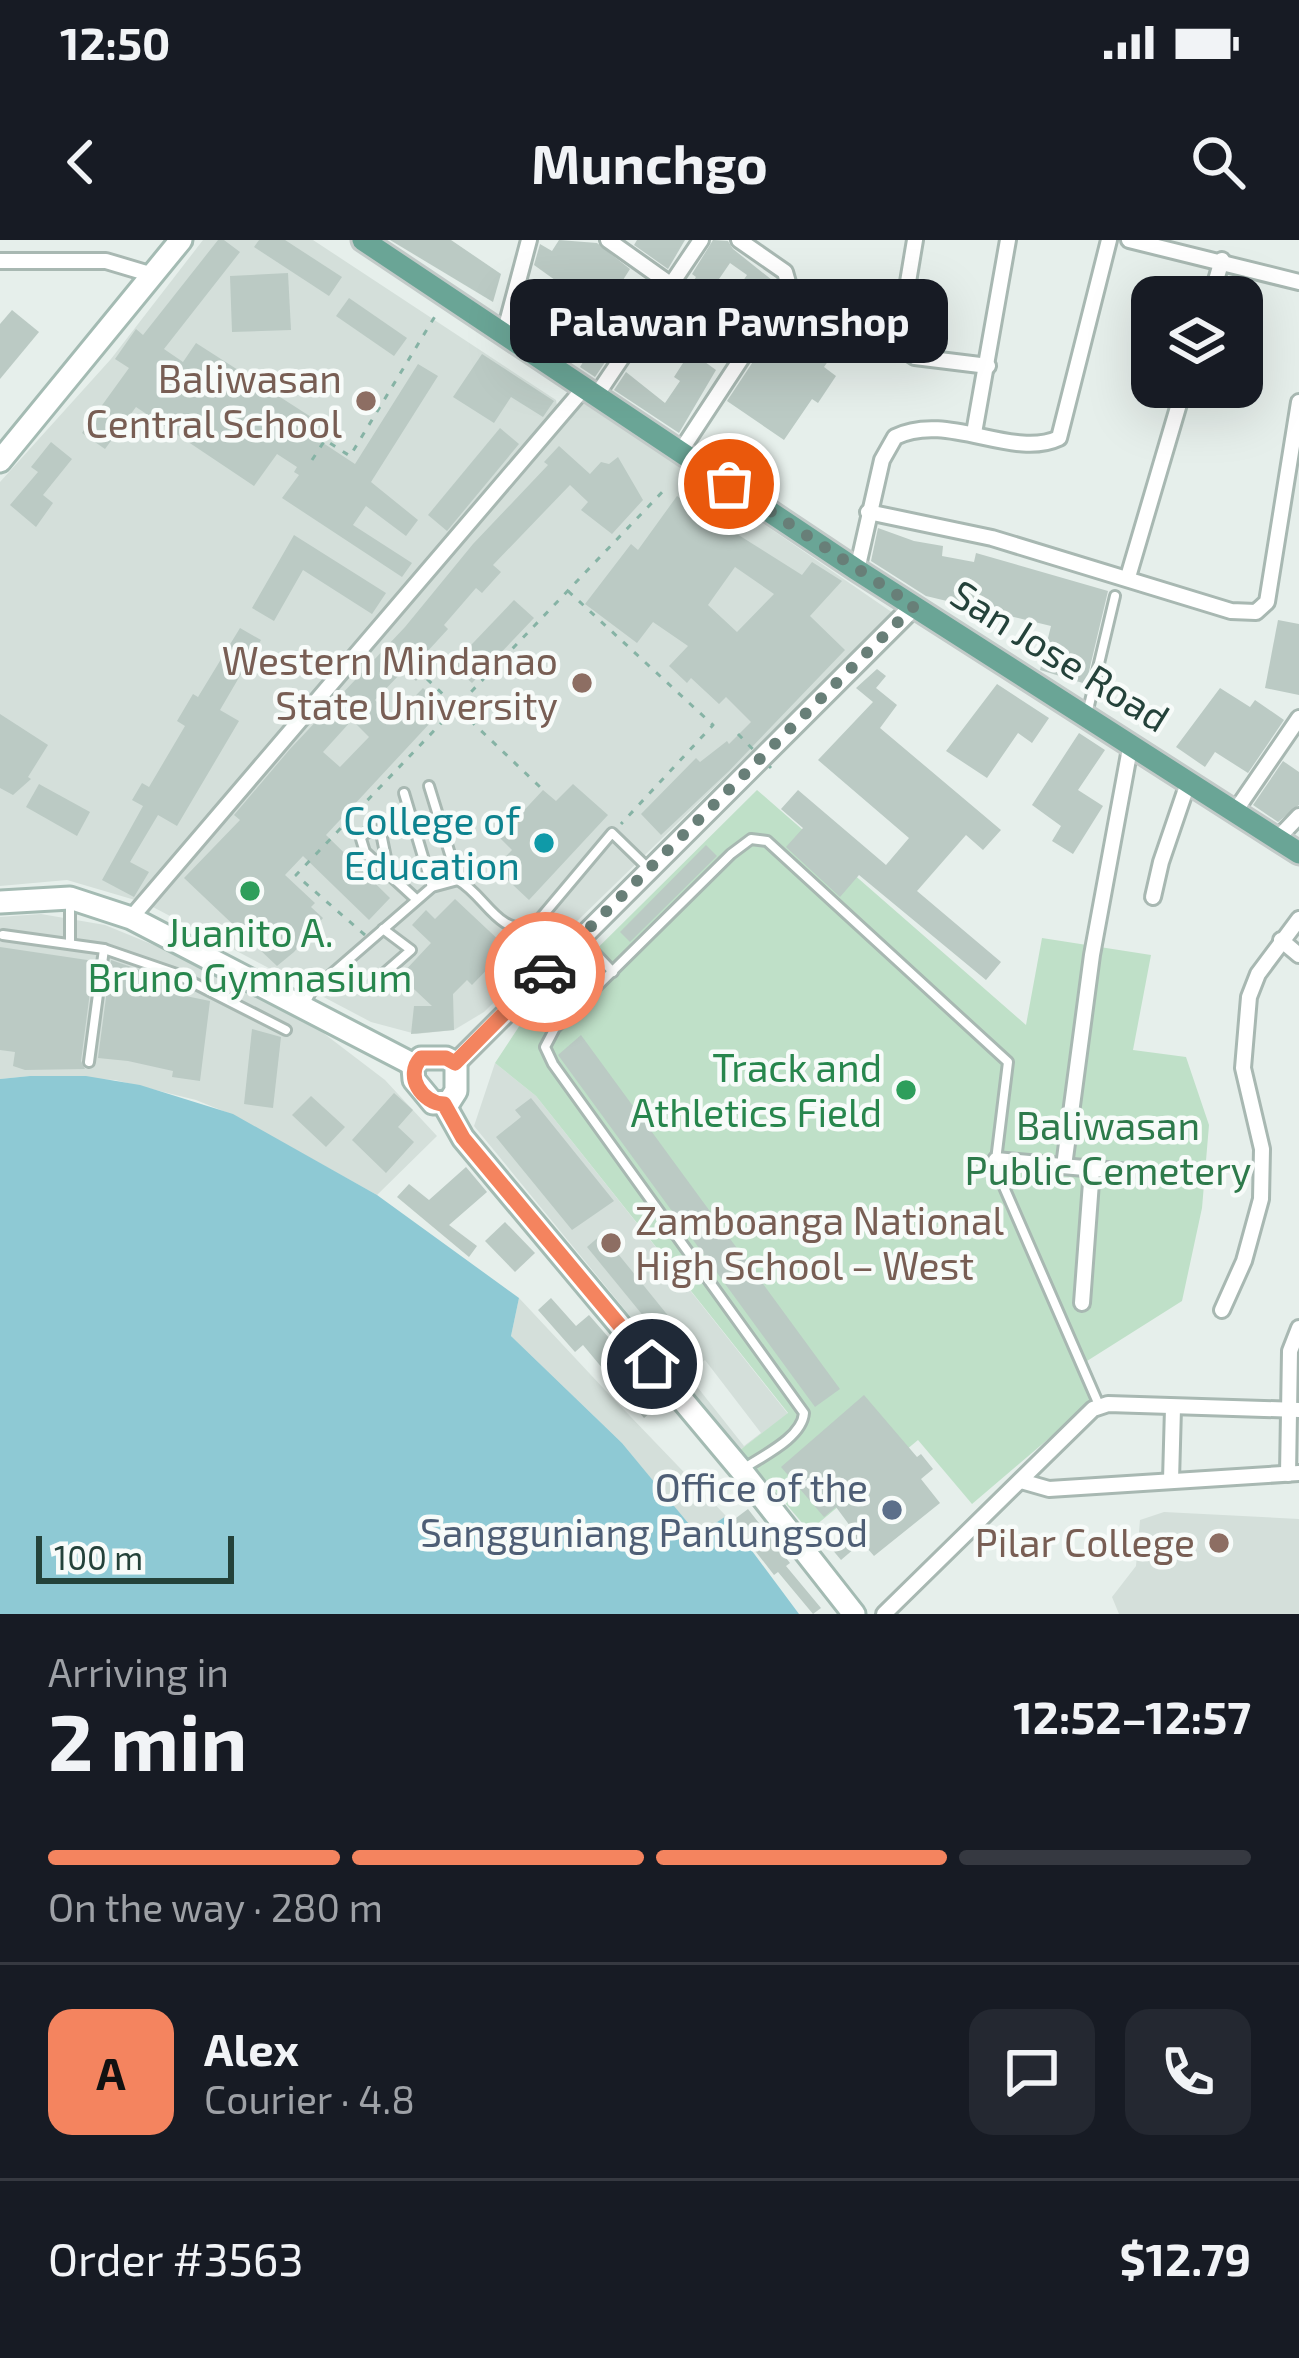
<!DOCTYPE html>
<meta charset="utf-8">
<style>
body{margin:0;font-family:"Exo 2",sans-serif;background:#242831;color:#f1f3f6;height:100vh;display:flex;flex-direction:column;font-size:45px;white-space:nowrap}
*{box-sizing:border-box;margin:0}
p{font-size:39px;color:#9ea1a6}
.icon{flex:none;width:66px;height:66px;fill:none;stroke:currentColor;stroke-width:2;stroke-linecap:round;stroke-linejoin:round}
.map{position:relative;height:1374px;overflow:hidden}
.details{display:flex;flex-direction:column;background:#171b24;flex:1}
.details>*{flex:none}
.buttons{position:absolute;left:1131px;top:36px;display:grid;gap:24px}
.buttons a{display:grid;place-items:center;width:132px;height:132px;border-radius:24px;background:#171b24;box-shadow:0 12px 48px #0002;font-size:60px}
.scale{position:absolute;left:36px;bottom:30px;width:198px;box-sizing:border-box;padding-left:12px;border:6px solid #24423a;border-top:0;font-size:33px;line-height:42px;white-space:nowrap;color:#24423a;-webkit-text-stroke:9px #f7fbf9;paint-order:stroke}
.pin{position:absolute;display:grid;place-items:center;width:102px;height:102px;color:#fff;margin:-51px;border:6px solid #fff;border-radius:50%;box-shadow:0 3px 12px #0007}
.courier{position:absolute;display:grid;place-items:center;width:120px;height:120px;margin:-60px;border:9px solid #f4845f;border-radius:50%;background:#fff;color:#222;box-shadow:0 3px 15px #0007}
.bubble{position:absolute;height:84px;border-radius:24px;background:#171b24;box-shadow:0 12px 48px #0002;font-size:39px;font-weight:700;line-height:84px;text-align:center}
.head em{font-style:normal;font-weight:700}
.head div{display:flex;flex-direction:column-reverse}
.head{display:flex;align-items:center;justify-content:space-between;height:204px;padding:0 48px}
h1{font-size:78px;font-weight:700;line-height:90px}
.bar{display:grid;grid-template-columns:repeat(4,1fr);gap:18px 12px;align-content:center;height:144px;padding:0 48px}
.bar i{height:15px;border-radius:9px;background:#363941}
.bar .selected{background:#f4845f}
.bar p{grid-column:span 4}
.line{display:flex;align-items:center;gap:30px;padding:0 48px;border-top:3px solid #363941}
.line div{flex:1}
.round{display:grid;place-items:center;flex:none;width:126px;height:126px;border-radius:24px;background:#242831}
.status{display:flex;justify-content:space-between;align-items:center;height:84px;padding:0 60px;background:#171b24;direction:ltr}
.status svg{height:33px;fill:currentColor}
header{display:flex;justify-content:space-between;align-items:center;height:156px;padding:0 48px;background:#171b24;font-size:54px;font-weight:700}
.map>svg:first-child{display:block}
.built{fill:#d4dfda;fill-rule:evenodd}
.green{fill:#bfe0c8}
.water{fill:#8ec9d4}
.building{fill:#bbcac4;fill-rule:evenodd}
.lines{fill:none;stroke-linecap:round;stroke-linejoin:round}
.service-casing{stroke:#a8b8b2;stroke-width:14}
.minor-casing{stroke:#a8b8b2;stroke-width:20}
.tertiary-casing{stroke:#a8b8b2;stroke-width:24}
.secondary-casing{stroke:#a4bbb3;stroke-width:27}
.primary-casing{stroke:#c2cac8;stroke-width:27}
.path{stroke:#86b3a5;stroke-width:3;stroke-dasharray:6 9;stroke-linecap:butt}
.service{stroke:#fff;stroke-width:8}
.minor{stroke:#fff;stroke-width:14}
.tertiary{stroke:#fff;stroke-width:18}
.secondary{stroke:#fff;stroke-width:21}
.primary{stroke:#6aa596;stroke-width:21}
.path-bridge{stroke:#86b3a5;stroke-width:3;stroke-dasharray:6 9;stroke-linecap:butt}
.done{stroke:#687f78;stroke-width:12;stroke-dasharray:0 21.6}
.route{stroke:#f4845f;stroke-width:15}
.education-dot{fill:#8d6e63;stroke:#f7fbf9;stroke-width:4.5}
.culture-dot{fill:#0f9aa8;stroke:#f7fbf9;stroke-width:4.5}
.leisure-dot{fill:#2e9e5b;stroke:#f7fbf9;stroke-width:4.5}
.service-dot{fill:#5c6f8a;stroke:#f7fbf9;stroke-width:4.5}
.labels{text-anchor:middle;stroke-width:9;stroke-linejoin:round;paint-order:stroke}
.education-label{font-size:39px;fill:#785e54;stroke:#f7fbf9;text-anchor:end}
.street-label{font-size:39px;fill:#24423a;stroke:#f7fbf9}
.culture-label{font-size:39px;fill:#0d838f;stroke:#f7fbf9;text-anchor:end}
.leisure-label{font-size:39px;fill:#27864d;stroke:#f7fbf9}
.park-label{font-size:39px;fill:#2d7a4b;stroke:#f7fbf9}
.service-label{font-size:39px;fill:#4e5e75;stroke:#f7fbf9;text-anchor:end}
</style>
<div class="status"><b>12:50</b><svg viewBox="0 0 49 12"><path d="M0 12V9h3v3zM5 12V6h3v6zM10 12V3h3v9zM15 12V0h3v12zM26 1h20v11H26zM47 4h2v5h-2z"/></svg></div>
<header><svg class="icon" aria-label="back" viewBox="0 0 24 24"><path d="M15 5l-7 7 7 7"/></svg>Munchgo<svg class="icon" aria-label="search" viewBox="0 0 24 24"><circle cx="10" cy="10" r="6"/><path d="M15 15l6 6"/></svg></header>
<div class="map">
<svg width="1299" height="1374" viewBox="0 0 1299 1374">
<rect width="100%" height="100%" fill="#e6efeb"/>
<g class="built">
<path d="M203,0h110l243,160 1,6 -422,494 -68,-20 -67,6v-404l111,-123z"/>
<path d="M584,160l309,213 -409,399 -30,18 -38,4 -45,-12 -220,-116z"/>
<path d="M41,674l64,11 73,30 144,77 63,48 52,56 -60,59 -144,-80 -37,-15 -81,-20 -85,-4 -30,3v-162z"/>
<path d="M495,823l41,33 252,318 -48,36 -266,-324zM705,1120l56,73 -17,13 -57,-72z"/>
<path d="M519,1058l86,92 121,126 -28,20 -76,-93 -111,-107z"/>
<path d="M1164,1272l135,7v95h-180l-7,-17 24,-31 4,-46z"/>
</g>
<path class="green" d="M757,550l269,235 16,-87 109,17 -18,95 53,7 23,68 -7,83 -20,93 -95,60 14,33 -129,110 -54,-64 -109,91 -69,-81 48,-37 -252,-317 -41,-33 25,-38z"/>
<path class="water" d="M30,836h56l54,9 93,29 144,81 142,103 -8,38 111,107 76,92 28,-19 73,98h-799v-535z"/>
<g class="building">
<path d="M218,0h6l16,12 -76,97 19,13 13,-19 126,81 -8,13 41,27 63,-100 20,12 -67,106 47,38 -12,16 -40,-30 -13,19 59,38 -10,14 -120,-79 17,-23 -5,-3 3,-5 -20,-13 -23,32 -118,-79 -31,42 -23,-16 47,-65 -14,-9 21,-30 7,6z"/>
<path d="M259,0h26l57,37 -13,19 -75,-49z"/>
<path d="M390,0h61l50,34 -8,28z"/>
<path d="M559,0l38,3 33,26 -7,11 26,17 -54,80 -15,-10 14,-22 -30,-19 16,-28 -46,-33 6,-21 12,7z"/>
<path d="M637,0h48l-17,29 -34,-24z"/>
<path d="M713,0l15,1 5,8 44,35 -27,39 -4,-2 -20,28 -8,-5 -13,18 11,8 -37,63 -65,-43 12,-18 39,31 15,-22 -6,-4 18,-28 -35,-23 13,-19 4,3 22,-33 -4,-3zM730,23l17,12 -26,38 -17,-12z"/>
<path d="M288,33l3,57 -59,2 -2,-56z"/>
<path d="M349,58l58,40 -13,18 -58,-40z"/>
<path d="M12,70l27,22 -39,47v-55z"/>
<path d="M788,76l31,21 3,-5 18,12 -16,23 12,9 -18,27 -6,-4 -28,41 -57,-39 41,-62 3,2z"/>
<path d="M482,114l72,47 -11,16 -32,-20 -17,26 -41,-26z"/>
<path d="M500,188l19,16 -72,87 -19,-16z"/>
<path d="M51,202l21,17 -29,36 10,8 -17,24 -26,-22 28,-33 -7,-5z"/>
<path d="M559,206l31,28 11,-12 8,2 9,-7 25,43 -31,34 -31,-24 7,-8 -18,-17 -77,80 8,7 -19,21 -6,-5 -32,37 4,4 -22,24 9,8 -19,20 -12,-11 -29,30 18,19 30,-31 21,20 -118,127 64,63 -21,22 -66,-64 -18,19 30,28 -4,4 12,11 -29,34 -17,14 -93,-88 56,-58 -6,-5 56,-66 115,-122 68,-83 75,-79 -4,-3zM352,480l17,17 -29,30 -17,-15z"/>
<path d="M677,256l23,15 4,8h9l89,56 10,-13 30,19 -32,35 35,34 -116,121 -68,64 -20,-21 55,-56 4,4 27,-21 2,3 22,-22 -25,-25 -7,7 -28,-26 -4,5 -18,-17 19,-20 -35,-24 -16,21 -52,-39 46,-60 7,6zM735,327l39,27 -37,38 -29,-27z"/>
<path d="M878,288l36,13 29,5 -1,10 32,6 2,-9 132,38 -22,93 -46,-14 11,-44 -125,-30 -55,-35z"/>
<path d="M294,295l92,58 -14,21 -69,-44 -29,51 -22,-13z"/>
<path d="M514,360l20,18 -62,65 -20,-18z"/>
<path d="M1278,380l21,4v71l-34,-7z"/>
<path d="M240,388l21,12 -41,70 19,11 -62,105 -19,-11 -28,47 19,10 -15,25 -32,-17 41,-74 -11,-6 10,-17 7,4 36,-61 -8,-5 16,-27 5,3z"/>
<path d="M877,429l9,7 -10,12 21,17 -17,23 121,102 -18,20 -17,-15 -49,56 84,71 -15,18 -127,-105 -19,22 -54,-50 17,-19 -22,-19 17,-19 88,75 23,-27 -91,-78 55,-58 -17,-14z"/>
<path d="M997,444l52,34 -17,25 -14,-10 -31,45 -41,-27z"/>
<path d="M1220,448l30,19 5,-7 29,20 -36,53 -33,-21 -10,15 -29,-20z"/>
<path d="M0,474l48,31 -20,32 3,2 -18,16 -13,-7z"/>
<path d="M1079,493l26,17 -27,40 25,16 -30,48 -21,-13 9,-15 -29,-21z"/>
<path d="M1283,521l16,11v33l-21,17 -25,-17z"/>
<path d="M39,544l51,28 -13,24 -51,-29z"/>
<path d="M573,544l35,31 -79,85 -34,-32 17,-18 -13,-13 44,-47 13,11z"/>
<path d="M706,605l11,11 -87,86 -10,-10z"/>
<path d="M455,659l49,46 -7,8 3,3 -28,29 -5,-5 -14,14 1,36 -43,4 3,-28h18l-32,-30 31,-33 -19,-18 14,-15 9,9z"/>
<path d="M0,707l94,14 -13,100 4,8 -60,1 -12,-4 2,-14 -15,-2z"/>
<path d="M111,720l61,21 -1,12 39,8 -10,80 -28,-4 1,-6 -45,-10 -30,-3z"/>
<path d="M252,789l29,8 -8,71 -29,-4z"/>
<path d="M581,795l259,354 -25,18 -257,-352z"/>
<path d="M394,853l19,17 -15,17 16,15 -28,31 -34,-33z"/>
<path d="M311,856l34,31 -19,20 -34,-32z"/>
<path d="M531,858l83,103 -42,29 -76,-93 25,-20 -6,-7z"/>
<path d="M466,927l21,25 -38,33 28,21 -8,11 -72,-60 12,-13 20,16z"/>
<path d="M505,982l30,31 -20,19 -30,-31z"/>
<path d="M602,994l76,94 -15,12 -76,-93z"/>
<path d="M551,1058l25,28 13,-11 75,86 -20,17 -61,-73 -8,7 -37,-42z"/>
<path d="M864,1155l53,62 4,-3 12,15 -12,10 19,24 -66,53 -12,-14 -21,18 -10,-12 22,-18 -17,-23 -12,10 -43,-50z"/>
<path d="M748,1269l42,54 -4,3 35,42 -8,6 -35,-42 -4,3 -42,-54z"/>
</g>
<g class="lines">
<defs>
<g id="service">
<path d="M708,272l17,-23"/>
<path d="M1087,474l28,-118"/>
<path d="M429,546l29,94"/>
<path d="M404,553l28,94"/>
<path d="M389,633l-8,-40 -6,-3 -12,4 -2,5 4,13 51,47"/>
<path d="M70,661v41"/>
<path d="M3,695l101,14 -15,113"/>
<path d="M581,698l32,34"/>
<path d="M104,709l70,24 112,57"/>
<path d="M372,744l39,-34 -28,-21"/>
<path d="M303,767l8,-15 121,-105 26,-7c28,16 39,55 75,47l79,-94 36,35"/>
<path d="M743,1229c19,-13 59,-31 61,-56l-251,-349 -8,-17 10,-19 176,-174 20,-15 16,2 241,221 -12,98 4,18 99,227"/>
</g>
<g id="minor">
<path d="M608,0l62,44"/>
<path d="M915,0l-14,84v24l14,9 73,9"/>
<path d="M1129,0l170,42"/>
<path d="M0,21h106l47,14"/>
<path d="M1211,57l11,-37"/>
<path d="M504,94l25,-94"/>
<path d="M596,156l105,-156"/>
<path d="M974,193l34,-193"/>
<path d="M680,212l109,-166 -4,-14 -46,-32"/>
<path d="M868,272l124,26 239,73 25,1 11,-10 32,-200"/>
<path d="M857,330l25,-110 13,-23c52,-26 118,23 164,1l50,-198"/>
<path d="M1128,337l56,-190"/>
<path d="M1236,570l63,-92"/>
<path d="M1278,598l21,-22"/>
<path d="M1153,657l8,-35 28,-82"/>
<path d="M131,678l453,-530"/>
<path d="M1281,700l18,15"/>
<path d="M996,920l132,12"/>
<path d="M1064,926l28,-211 39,-212"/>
<path d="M1082,1063l10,-134"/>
<path d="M1222,1070l22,-49 17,-62 1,-50 -19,-81 6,-71 9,-23 41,-55"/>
<path d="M1288,1234l2,-123 9,-23"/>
<path d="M1171,1240l2,-72"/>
<path d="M1021,1241l28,8 250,-16"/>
<path d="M884,1374l209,-205 15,-5 191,6"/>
</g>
<path id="tertiary" d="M456,823l458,-457"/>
<g id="secondary">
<path d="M0,221l181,-221"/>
<path d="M0,662l70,-4 61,20 283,147"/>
<path d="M421,818h25l10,5v28l-7,11 -16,1 -19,-23 -1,-12z"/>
<path d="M444,864l19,34 278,332 113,144"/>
</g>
<path id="primary" d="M363,0l494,330 442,283"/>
</defs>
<use href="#service" class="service-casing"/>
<use href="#minor" class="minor-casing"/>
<use href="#tertiary" class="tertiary-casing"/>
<use href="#secondary" class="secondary-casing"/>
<use href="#primary" class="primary-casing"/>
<g class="path">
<path d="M312,220l13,-20 25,16 87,-143"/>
<path d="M568,351l145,134 -92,99"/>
<path d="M427,439l113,108"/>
<path d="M365,695l-69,-60 371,-388"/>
</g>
<use href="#service" class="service"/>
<use href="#minor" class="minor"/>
<use href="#tertiary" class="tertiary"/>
<use href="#secondary" class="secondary"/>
<use href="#primary" class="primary"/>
<path class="path-bridge" d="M738,494l33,34"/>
</g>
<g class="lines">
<path class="done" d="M545,732l369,-366 -185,-122"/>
<path class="route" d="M545,732l-90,91 -9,-5h-25c-17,18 1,45 23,46l19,34 189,226"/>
</g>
<g class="education-dot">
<circle cx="366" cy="161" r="12"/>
<circle cx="582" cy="443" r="12"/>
<circle cx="611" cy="1003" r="12"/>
<circle cx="1219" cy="1303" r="12"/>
</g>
<circle class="culture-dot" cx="544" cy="603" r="12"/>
<g class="leisure-dot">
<circle cx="250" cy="651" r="12"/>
<circle cx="906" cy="850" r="12"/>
</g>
<circle class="service-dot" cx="892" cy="1270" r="12"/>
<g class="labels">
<g class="education-label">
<text x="342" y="153">Baliwasan<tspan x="342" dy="45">Central School</tspan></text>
<text x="558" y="435">Western Mindanao<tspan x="558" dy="45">State University</tspan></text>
<text x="635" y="995" text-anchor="start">Zamboanga National<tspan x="635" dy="45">High School – West</tspan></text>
<text x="1195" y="1317">Pilar College</text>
</g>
<g class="street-label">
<text transform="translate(1060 416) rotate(32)" y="14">San Jose Road</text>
</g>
<g class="culture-label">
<text x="520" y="595">College of<tspan x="520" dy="45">Education</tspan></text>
</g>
<g class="leisure-label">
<text x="250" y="707">Juanito A.<tspan x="250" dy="45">Bruno Gymnasium</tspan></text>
<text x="882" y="842" text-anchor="end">Track and<tspan x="882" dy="45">Athletics Field</tspan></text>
</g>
<g class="park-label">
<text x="1108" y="900">Baliwasan<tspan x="1108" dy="45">Public Cemetery</tspan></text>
</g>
<g class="service-label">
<text x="868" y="1262">Office of the<tspan x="868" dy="45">Sangguniang Panlungsod</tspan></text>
</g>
</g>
</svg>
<div class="buttons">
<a><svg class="icon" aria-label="layers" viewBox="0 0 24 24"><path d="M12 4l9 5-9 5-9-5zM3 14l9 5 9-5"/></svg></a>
</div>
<div class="scale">100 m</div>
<div class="pin" style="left:729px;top:244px;background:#ea580c"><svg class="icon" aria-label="bag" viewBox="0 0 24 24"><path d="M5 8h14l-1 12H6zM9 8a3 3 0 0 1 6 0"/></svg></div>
<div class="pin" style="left:652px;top:1124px;background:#1f2937"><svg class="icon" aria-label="home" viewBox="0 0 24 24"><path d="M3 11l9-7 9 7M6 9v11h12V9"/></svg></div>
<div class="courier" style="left:545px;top:732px"><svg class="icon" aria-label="car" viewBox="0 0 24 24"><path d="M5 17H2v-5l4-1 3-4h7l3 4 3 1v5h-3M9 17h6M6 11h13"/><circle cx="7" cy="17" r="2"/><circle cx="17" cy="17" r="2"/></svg></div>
<div class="bubble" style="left:510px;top:39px;width:438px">Palawan Pawnshop</div>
</div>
<section class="details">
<div class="head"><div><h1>2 min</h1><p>Arriving in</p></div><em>12:52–12:57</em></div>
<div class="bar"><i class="selected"></i><i class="selected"></i><i class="selected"></i><i></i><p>On the way · 280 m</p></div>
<div class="line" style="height:216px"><b class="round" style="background:#f4845f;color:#111">A</b><div><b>Alex</b><p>Courier · 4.8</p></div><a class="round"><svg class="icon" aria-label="chat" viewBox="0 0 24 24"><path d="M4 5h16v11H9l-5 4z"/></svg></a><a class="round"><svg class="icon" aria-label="phone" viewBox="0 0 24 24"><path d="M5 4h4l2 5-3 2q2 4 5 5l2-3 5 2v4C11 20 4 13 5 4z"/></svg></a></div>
<div class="line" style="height:156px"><div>Order #3563</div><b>$12.79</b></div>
</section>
